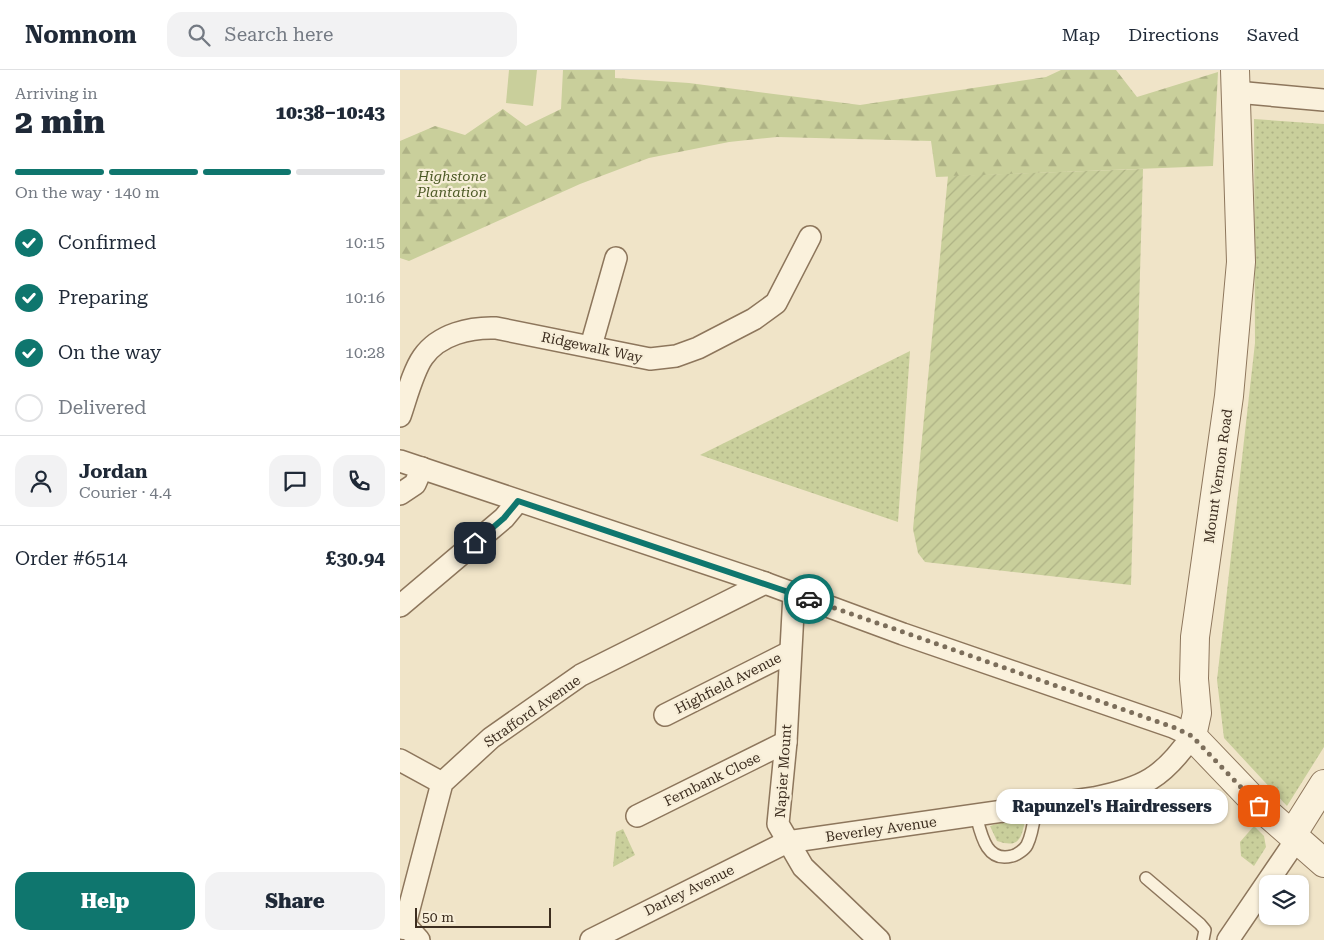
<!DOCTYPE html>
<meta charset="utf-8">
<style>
body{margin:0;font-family:"Roboto Serif",serif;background:#f2f2f3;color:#1f2937;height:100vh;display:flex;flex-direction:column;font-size:19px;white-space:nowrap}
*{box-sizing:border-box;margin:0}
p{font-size:16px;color:#747a83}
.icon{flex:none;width:28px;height:28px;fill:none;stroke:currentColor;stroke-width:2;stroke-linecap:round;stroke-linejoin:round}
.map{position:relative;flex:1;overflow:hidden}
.side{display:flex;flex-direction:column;background:#fff;width:400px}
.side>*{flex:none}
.buttons{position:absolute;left:859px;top:805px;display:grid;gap:10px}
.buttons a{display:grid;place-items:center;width:50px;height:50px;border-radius:10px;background:#fff;box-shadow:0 1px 4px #0004;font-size:25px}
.scale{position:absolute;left:15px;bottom:12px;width:136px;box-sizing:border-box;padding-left:5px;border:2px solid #3d2e20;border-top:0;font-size:14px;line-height:18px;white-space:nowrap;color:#3d2e20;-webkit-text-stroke:4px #f7eed8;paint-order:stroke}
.pin{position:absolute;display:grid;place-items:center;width:42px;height:42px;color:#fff;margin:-21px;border-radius:10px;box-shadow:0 2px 8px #0006}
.courier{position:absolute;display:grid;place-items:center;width:50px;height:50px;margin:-25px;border:4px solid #0f766e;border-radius:50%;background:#fff;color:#222;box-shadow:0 1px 6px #0007}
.bubble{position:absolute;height:35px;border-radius:15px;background:#fff;box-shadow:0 1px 4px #0004;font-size:16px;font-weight:800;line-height:35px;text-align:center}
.summary em{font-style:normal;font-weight:800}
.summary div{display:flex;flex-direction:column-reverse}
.summary{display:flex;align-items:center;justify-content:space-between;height:85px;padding:0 15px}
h1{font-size:32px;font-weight:800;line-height:38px}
.bar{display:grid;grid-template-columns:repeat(4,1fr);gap:8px 5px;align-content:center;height:60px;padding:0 15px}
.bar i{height:6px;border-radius:4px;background:#e0e1e3}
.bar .current{background:#0f766e}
.bar p{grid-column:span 4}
.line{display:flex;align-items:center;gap:12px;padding:0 15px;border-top:1px solid #e0e1e3}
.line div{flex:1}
.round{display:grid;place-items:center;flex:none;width:52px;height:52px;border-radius:15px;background:#f2f2f3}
ol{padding:0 15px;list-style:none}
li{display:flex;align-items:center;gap:15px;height:55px}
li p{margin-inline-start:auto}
li .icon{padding:5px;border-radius:50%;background:#0f766e;color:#fff;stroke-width:4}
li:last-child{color:#747a83}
li i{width:28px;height:28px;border:2px solid #e0e1e3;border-radius:50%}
.primary-button{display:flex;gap:10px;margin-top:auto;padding:10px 15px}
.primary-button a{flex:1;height:58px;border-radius:15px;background:#0f766e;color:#fff;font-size:20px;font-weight:800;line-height:58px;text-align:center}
.primary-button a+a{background:#f2f2f3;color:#1f2937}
header{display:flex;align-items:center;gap:30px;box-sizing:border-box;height:70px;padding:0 25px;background:#fff;border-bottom:1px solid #e0e1e3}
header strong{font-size:24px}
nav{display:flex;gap:28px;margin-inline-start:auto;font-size:18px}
.search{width:350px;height:45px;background:#f2f2f3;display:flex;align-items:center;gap:12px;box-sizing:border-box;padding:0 18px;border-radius:15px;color:#747a83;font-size:19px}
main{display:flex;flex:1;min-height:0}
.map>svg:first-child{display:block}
.grass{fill:url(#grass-dots)}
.forest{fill:url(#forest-firs)}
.garden{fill:url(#garden-furrows)}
.pitch{fill:#c9cf9b}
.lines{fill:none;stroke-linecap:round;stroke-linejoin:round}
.service-casing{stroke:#8d765c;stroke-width:14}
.minor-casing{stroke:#8d765c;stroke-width:24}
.tertiary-casing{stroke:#8d765c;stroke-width:30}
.service{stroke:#faf1dc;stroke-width:11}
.minor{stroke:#faf1dc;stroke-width:21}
.tertiary{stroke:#faf1dc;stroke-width:28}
.done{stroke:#7c6e5b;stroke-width:5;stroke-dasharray:0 9}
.route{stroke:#0f766e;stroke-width:6}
.labels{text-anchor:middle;stroke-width:4.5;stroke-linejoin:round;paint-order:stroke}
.park-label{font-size:14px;font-style:italic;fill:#4d5a26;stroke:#f7eed8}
.street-label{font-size:14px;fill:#3d2e20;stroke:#f7eed8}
</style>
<header>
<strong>Nomnom</strong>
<div class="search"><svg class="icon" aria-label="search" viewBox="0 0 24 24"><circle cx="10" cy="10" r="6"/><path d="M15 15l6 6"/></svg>Search here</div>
<nav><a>Map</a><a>Directions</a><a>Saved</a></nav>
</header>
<main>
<section class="side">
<div class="summary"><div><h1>2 min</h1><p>Arriving in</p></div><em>10:38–10:43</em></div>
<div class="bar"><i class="current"></i><i class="current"></i><i class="current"></i><i></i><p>On the way · 140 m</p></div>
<ol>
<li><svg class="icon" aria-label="check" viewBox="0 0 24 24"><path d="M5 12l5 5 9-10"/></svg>Confirmed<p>10:15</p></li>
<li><svg class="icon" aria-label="check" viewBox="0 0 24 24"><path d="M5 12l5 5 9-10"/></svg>Preparing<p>10:16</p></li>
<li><svg class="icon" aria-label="check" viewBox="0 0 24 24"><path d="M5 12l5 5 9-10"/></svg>On the way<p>10:28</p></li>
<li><i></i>Delivered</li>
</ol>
<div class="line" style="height:90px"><a class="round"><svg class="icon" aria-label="person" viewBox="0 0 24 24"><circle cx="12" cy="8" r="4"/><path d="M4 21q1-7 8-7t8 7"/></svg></a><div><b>Jordan</b><p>Courier · 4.4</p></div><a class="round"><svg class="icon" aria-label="chat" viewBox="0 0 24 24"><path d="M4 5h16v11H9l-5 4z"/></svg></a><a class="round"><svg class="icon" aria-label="phone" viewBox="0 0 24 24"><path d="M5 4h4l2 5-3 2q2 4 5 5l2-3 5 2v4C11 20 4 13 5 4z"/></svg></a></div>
<div class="line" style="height:65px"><div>Order #6514</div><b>£30.94</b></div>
<div class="primary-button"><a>Help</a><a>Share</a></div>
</section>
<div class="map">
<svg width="924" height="870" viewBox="0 0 924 870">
<defs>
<pattern id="grass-dots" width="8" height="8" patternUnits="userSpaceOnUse" patternTransform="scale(1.25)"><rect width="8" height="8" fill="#c9cf9b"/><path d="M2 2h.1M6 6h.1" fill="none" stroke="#aeb285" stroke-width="1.8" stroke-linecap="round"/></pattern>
<pattern id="forest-firs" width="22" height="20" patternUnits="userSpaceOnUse" patternTransform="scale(1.25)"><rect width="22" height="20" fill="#c9cf9b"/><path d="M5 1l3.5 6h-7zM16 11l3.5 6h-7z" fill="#aeb285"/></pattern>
<pattern id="garden-furrows" width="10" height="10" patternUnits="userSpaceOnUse" patternTransform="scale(1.25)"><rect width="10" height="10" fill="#c9cf9b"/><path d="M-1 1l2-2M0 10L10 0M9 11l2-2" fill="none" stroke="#aeb285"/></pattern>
</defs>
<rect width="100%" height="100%" fill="#f0e4c8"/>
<g class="grass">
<path d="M854,49l70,5v623l-37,59 -63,-68 -7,-58 38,-337z"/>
<path d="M510,281l-12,171 -198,-67z"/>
<path d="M606,751h19c-4,19 -7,27 -28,20l-7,-15z"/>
<path d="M854,756l10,10 2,11 -12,19 -13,-10 -1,-14z"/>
<path d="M223,759l12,26 -22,12 3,-35z"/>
</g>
<path class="forest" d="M163,0h52v8l74,5 171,22 186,-28 15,-7h55l21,27 81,-25 -5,94 -277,11 -5,-36 -154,-4 -48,5 -80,16 -69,26 -171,77 -9,-3v-117l35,-15 30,9 38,-26 23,17 35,-17z"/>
<path class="garden" d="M743,99l-12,416 -206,-23 -7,-9 -5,-24 35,-353z"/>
<path class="pitch" d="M109,0h28l-4,36 -27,-3z"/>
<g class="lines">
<defs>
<g id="service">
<path d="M576,745c5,19 10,48 36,41 5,-1 13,-7 15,-11 6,-12 7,-26 9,-39"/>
<path d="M746,808l54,46 5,6 -2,10"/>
</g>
<g id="minor">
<path d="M836,22l88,8"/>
<path d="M191,276l25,-88"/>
<path d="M0,346c6,-17 13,-45 23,-59 16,-23 48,-30 73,-29l154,31 26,-3 22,-8 56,-29 22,-16 34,-66"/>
<path d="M0,391l365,122 138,51 270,93 19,9c-29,42 -49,52 -98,62l-307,44 -196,98"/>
<path d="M0,424l15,-10 7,-16"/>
<path d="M394,524l-8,148 -8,82 25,43 76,73"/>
<path d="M0,536l104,-88 14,-17"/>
<path d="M265,645l125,-63"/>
<path d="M0,690l42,23"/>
<path d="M237,746l149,-74"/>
<path d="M0,858l9,1 10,11"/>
<path d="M4,858l38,-145 49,-45 90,-63 184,-92"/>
<path d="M828,870l62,-91 4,-12"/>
</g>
<g id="tertiary">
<path d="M835,0l6,192 -12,134 -34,241 -1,42 3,34 -5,23 67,70 65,57"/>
<path d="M894,767l3,-10 27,-43"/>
</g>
</defs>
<use href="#service" class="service-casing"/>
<use href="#minor" class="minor-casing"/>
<use href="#tertiary" class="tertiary-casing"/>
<use href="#service" class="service"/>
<use href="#minor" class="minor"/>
<use href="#tertiary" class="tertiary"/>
</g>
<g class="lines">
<path class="done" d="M409,529l364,128 19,9 67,70"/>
<path class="route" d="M75,473l29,-25 14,-17 291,98"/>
</g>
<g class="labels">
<g class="park-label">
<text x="52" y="111">Highstone<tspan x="52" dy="16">Plantation</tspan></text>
</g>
<g class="street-label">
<text transform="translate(192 277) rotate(12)" y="5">Ridgewalk Way</text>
<text transform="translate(818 406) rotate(-82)" y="5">Mount Vernon Road</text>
<text transform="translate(328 613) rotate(-27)" y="5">Highfield Avenue</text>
<text transform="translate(132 641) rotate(-35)" y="5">Strafford Avenue</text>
<text transform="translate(383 701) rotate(-86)" y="5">Napier Mount</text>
<text transform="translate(312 709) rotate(-26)" y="5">Fernbank Close</text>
<text transform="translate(481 759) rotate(-8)" y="5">Beverley Avenue</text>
<text transform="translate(289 820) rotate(-26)" y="5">Darley Avenue</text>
</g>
</g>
</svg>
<div class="buttons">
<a><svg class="icon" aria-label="layers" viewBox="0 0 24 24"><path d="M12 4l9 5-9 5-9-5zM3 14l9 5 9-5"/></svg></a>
</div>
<div class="scale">50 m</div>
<div class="pin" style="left:859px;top:736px;background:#ea580c"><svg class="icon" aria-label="bag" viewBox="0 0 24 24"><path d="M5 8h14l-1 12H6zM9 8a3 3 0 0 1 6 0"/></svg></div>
<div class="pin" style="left:75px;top:473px;background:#1f2937"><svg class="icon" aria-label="home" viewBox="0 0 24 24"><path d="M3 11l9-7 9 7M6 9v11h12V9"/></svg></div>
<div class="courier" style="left:409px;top:529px"><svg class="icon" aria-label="car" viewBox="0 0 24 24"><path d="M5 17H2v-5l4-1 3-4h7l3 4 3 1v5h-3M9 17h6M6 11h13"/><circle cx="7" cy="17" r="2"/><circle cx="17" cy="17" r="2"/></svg></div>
<div class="bubble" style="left:596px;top:719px;width:232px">Rapunzel's Hairdressers</div>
</div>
</main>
